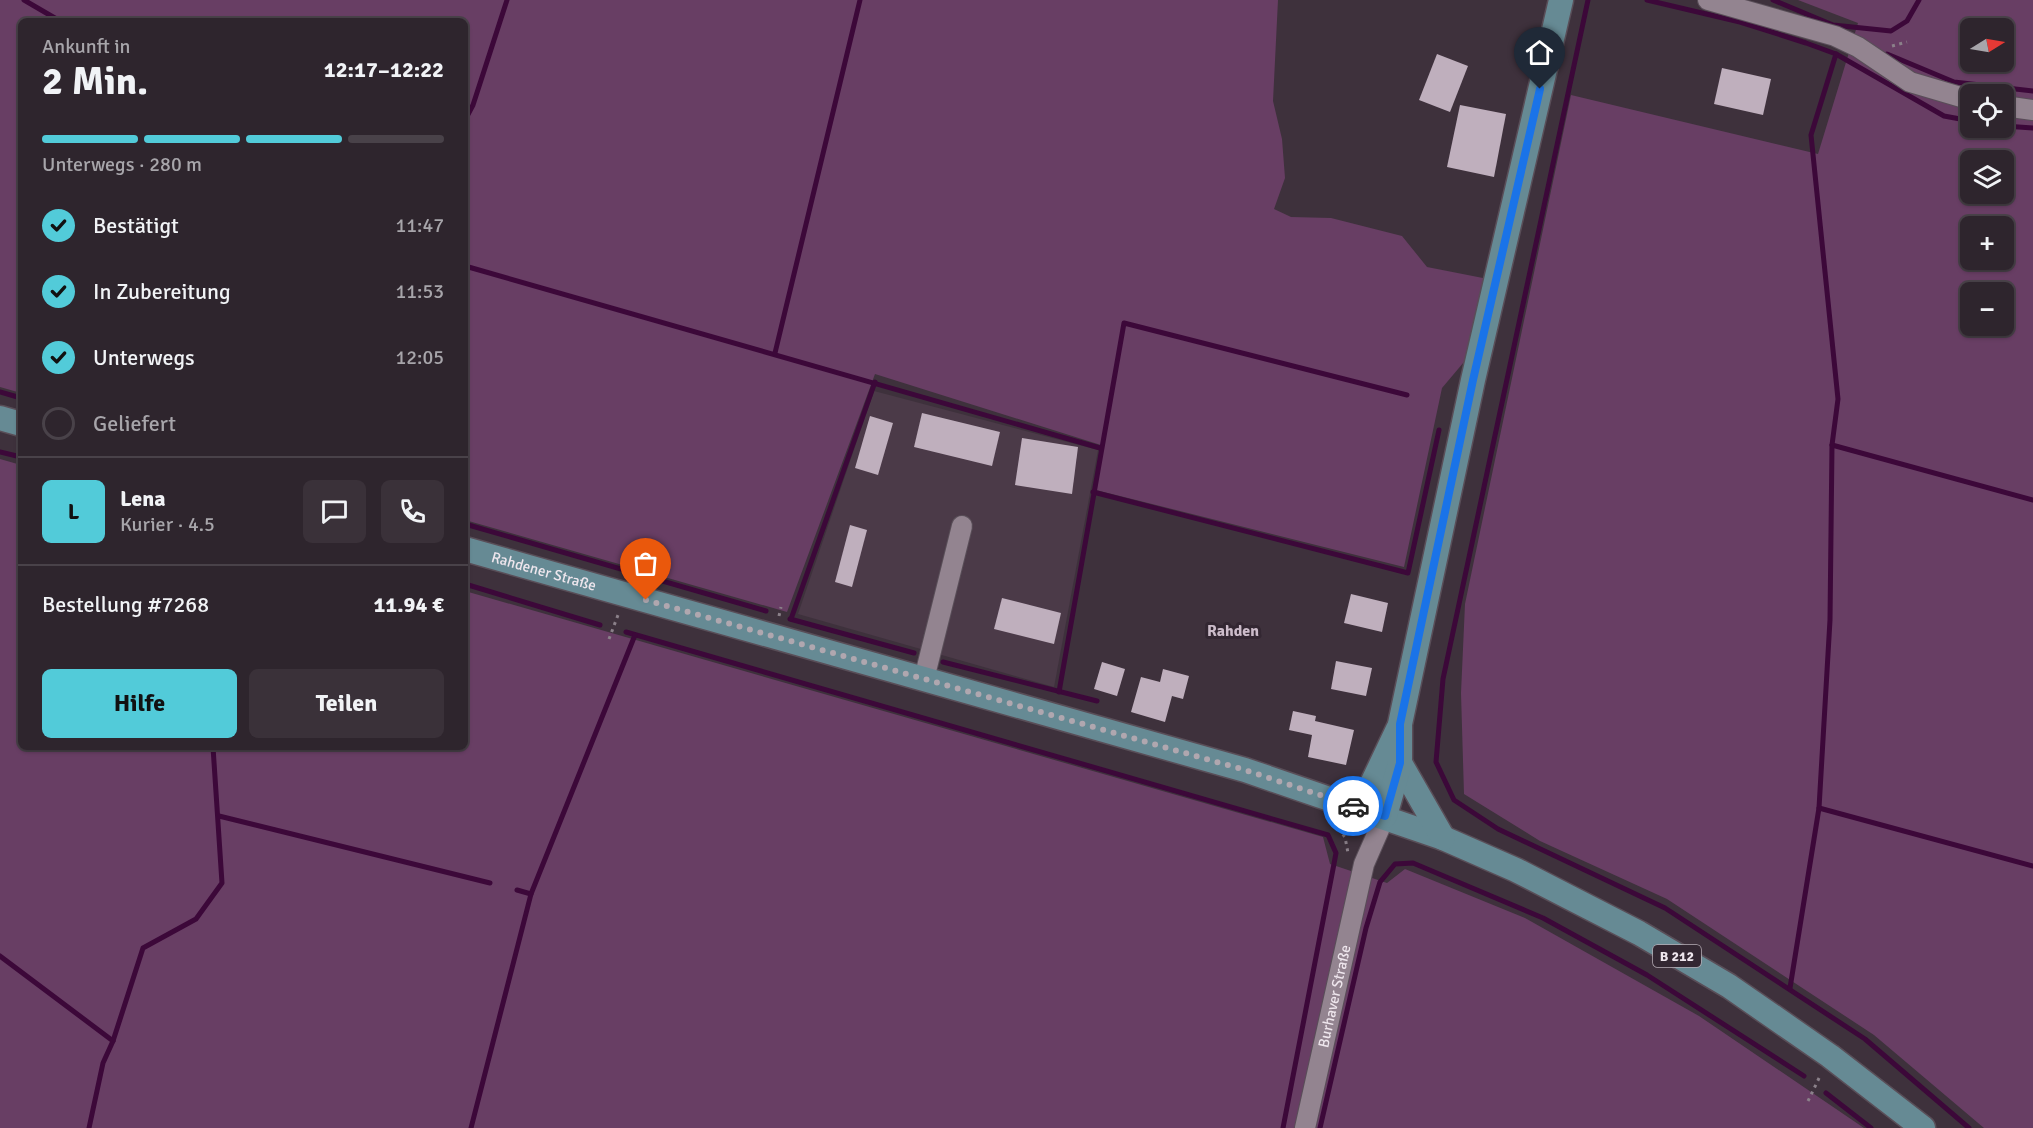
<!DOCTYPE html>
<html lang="de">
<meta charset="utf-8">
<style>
body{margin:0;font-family:Signika,sans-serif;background:#3a3139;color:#f1f3f6;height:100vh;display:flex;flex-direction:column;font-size:22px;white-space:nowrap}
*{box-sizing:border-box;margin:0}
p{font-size:20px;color:#a7a5aa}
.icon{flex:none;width:33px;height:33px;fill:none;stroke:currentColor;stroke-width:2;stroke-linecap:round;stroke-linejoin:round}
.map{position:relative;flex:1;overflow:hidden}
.drawer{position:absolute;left:18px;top:18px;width:450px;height:732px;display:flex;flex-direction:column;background:#2e252d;border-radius:9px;box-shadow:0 2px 4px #0004,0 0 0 2px #494249}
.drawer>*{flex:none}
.needle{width:39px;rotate:79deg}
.buttons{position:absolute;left:1960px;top:18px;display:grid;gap:12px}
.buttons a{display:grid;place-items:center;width:54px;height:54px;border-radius:9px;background:#2e252d;box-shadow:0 2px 4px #0004,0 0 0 2px #494249;font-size:30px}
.pin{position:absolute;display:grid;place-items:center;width:51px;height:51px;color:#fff;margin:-62px -26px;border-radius:50% 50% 50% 0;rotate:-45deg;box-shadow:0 0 6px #0007}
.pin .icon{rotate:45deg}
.courier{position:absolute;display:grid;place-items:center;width:60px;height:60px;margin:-30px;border:4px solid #1a73e8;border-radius:50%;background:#fff;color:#222;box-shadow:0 2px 8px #0007}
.summary em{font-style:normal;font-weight:700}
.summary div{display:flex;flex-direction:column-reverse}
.summary{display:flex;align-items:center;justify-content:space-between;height:102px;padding:0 24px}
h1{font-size:39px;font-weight:700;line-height:45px}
.bar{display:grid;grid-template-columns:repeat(4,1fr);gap:9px 6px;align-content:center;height:72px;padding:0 24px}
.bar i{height:8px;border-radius:4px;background:#494249}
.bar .active{background:#52cbd9}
.bar p{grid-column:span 4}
.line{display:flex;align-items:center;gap:15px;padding:0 24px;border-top:2px solid #494249}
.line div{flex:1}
.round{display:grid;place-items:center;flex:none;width:63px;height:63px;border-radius:9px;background:#3a3139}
ol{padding:0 24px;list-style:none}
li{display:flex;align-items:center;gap:18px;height:66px}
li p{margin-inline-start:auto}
li .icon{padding:6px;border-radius:50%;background:#52cbd9;color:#111;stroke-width:4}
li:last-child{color:#a7a5aa}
li i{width:33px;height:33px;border:3px solid #494249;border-radius:50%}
.action{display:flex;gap:12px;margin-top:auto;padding:12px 24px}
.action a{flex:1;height:69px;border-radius:9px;background:#52cbd9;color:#111;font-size:24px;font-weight:700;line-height:69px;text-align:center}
.action a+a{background:#3a3139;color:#f1f3f6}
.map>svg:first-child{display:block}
.built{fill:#4b3a48}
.green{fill:#683e64;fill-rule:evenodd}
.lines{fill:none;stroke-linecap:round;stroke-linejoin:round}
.stream{stroke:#3c0839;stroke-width:5}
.building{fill:#bfafbd}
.minor-casing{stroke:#594e58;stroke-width:22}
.major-casing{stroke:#594e58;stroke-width:27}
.path{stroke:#8b818a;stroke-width:3;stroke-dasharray:3 4.5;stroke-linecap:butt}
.minor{stroke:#938490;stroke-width:20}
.major{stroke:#668a94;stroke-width:24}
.done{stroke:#b0a7af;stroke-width:6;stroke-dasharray:0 10.8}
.route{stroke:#1a73e8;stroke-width:8}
.labels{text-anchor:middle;stroke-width:6;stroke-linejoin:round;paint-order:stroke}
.shield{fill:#332732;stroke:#b6adb5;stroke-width:1.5}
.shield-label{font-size:14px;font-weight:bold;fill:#eee6ed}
.street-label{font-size:15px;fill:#eee6ed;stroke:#332732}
.neighbourhood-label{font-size:16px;font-weight:bold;fill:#ccbcca;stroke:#332732}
</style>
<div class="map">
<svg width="2033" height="1128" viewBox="0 0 2033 1128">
<rect width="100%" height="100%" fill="#3e313c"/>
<path class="built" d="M874,391l224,59 -44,237 -256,-73z"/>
<g class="green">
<path d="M0,0h1278l-5,101 9,38 3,39 -11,31 17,8 40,1 71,18 25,31 61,12 -19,77 -27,32 -38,179 -308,-77 8,-44 -229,-72 -88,238 -322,-92v-499h-444v372l-21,-6z"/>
<path d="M1798,0h235v1128h-49l-110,-93 -207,-136 -127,-58 -76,-47 -3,-101 4,-89 106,-509 247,59 40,-131zM1971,28h33v34h-33zM1971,94h33v34h-33zM1971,160h33v34h-33zM1971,226h33v34h-33zM1971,292h33v34h-33z"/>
<path d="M0,459l21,6v282h444v-156l858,246 7,27 57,19 18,-14 120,49 174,98 165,112h-1864z"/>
</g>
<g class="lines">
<g class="stream">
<path d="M24,0l36,21"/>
<path d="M1588,0l-145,679 -7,83 18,38 44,29 167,79 200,131 104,89"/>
<path d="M1647,0l93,22 66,21 30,11 108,62 27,5"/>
<path d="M1773,0l60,25 58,6 16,-10 12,-21"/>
<path d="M1887,54l67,28 79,9"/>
<path d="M465,120l8,-15 34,-105"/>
<path d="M2004,126l29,2"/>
<path d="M465,266l635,182"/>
<path d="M775,353l85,-353"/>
<path d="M0,392l21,6"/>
<path d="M1832,445l201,55"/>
<path d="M0,452l21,5"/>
<path d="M1093,492l315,81 31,-143"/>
<path d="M465,524l301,87"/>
<path d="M465,584l135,41"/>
<path d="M790,619l124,34"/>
<path d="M791,619l84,-237"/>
<path d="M626,632l702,203 8,18 -3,16 -50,259"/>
<path d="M943,662l154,39"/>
<path d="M1059,692l65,-369 283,72"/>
<path d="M1819,808l214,58"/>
<path d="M219,816l271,67"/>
<path d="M517,890l14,4"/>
<path d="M0,956l113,85"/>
<path d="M1790,988l29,-180 11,-188 2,-175 6,-46 -27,-264 25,-81"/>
<path d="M1826,1093l45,35"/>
<path d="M89,1128l14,-65 10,-22 30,-93 53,-29 26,-36 -9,-136"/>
<path d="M471,1128l60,-234 104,-259"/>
<path d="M1320,1128l46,-200 14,-46 15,-18 18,-1 130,55 104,57 157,101"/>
</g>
</g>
<g class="building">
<path d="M1437,54l31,12 -18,46 -31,-12z"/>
<path d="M1722,68l49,11 -8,36 -49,-11z"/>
<path d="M1460,105l46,9 -12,63 -47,-10z"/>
<path d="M922,413l78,19 -8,34 -78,-19z"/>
<path d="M870,416l23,7 -15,52 -23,-7z"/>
<path d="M1022,438l56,9 -6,47 -57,-9z"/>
<path d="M850,525l17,5 -15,57 -17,-5z"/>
<path d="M1351,594l37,9 -6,29 -38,-9z"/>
<path d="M1002,598l59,15 -7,31 -60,-15z"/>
<path d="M1336,661l36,7 -6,28 -35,-7z"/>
<path d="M1102,662l23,7 -8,27 -23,-7z"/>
<path d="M1163,669l26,7 -6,23 -11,-3 -7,26 -34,-10 10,-35 19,5z"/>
<path d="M1293,711l23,5 -1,5 39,9 -8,35 -38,-8 4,-22 -23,-5z"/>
</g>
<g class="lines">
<defs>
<g id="minor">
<path d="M1708,0l127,36 23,11 52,35 61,18"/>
<path d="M2004,106l29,4"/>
<path d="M924,679l38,-153"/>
<path id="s1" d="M1305,1128l59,-264 21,-48"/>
</g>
<g id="major">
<path d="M0,418l21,6"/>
<path id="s2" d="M465,549l780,221 198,68 73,32 123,63 90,53 101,70 93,72"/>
<path d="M1400,763l43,75"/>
<path d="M1364,810l5,-20 29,-61"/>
<path d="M1385,816l15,-53v-39l73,-344 88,-380"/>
</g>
</defs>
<use href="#minor" class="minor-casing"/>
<use href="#major" class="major-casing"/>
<g class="path">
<path d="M1892,46l15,-4"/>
<path d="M779,616l2,-9"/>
<path d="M609,639l9,-24"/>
<path d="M1333,823l12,14 3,16"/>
<path d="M1808,1101l13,-27"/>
</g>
<use href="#minor" class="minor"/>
<use href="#major" class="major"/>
</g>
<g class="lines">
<path class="done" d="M646,600l599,170 108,36"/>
<path class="route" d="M1353,806l32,10 15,-53v-39l73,-344 67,-291"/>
</g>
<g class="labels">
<rect class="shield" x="1653" y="945" width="48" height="22" rx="4.5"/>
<g class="shield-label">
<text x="1677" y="961">B 212</text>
</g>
<g class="street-label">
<text dy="5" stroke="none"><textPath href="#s2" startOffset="82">Rahdener Straße</textPath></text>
<text dy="5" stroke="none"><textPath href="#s1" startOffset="135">Burhaver Straße</textPath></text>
</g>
<g class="neighbourhood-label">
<text x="1233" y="636">Rahden</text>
</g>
</g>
</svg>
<div class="buttons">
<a><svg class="needle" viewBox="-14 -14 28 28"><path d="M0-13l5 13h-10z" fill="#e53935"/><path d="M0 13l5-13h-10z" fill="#a7a5aa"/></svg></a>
<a><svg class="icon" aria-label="locate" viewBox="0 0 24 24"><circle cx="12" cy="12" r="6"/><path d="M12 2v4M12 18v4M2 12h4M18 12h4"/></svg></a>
<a><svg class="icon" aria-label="layers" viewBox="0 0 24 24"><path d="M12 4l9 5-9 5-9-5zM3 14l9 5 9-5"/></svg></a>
<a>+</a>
<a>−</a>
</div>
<div class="pin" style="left:646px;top:600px;background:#ea580c"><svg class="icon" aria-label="bag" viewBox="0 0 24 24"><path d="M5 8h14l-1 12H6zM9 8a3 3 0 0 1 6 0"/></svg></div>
<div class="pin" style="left:1540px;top:89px;background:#1f2937"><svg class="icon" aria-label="home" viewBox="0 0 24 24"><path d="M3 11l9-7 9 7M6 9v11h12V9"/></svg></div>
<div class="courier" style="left:1353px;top:806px"><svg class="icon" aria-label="car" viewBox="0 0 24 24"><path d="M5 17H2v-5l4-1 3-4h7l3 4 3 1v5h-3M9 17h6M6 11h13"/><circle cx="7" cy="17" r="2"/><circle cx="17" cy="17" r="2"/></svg></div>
<section class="drawer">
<div class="summary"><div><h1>2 Min.</h1><p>Ankunft in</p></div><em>12:17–12:22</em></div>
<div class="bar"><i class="active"></i><i class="active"></i><i class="active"></i><i></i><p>Unterwegs · 280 m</p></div>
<ol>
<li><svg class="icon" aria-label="check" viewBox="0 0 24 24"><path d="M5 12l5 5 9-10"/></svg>Bestätigt<p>11:47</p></li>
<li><svg class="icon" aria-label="check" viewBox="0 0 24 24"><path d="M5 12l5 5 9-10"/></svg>In Zubereitung<p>11:53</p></li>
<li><svg class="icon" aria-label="check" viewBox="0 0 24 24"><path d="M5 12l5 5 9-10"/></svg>Unterwegs<p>12:05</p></li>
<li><i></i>Geliefert</li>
</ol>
<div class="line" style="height:108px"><b class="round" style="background:#52cbd9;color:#111">L</b><div><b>Lena</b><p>Kurier · 4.5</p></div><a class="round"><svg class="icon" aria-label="chat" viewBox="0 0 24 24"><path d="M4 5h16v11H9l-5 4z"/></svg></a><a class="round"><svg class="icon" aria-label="phone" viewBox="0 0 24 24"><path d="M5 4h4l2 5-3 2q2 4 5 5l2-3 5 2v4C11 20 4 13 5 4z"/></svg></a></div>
<div class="line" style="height:78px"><div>Bestellung #7268</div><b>11.94 €</b></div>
<div class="action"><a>Hilfe</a><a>Teilen</a></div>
</section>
</div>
